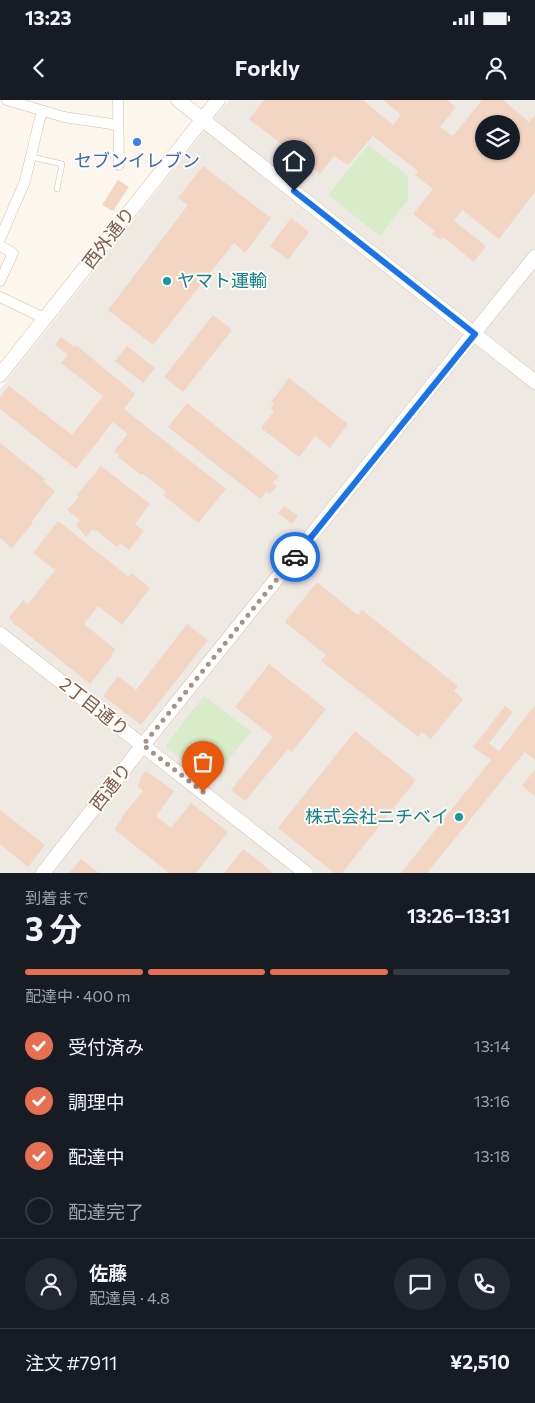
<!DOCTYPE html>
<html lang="ja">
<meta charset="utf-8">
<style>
body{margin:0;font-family:Commissioner,"Noto Sans JP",sans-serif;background:#242831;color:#f1f3f6;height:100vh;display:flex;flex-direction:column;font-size:19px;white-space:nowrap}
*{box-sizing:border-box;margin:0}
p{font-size:16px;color:#9ea1a6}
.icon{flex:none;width:28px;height:28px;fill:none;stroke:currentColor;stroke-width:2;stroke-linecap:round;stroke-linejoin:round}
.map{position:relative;height:773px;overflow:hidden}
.drawer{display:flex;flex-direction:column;background:#171b24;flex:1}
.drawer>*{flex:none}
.controls{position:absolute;left:475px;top:15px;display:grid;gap:10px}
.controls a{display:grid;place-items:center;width:45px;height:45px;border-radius:50%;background:#171b24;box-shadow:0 1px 4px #0004;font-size:25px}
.pin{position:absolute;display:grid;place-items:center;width:42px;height:42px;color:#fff;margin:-51px -21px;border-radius:50% 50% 50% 0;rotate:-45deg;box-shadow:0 0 5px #0007}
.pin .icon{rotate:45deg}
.courier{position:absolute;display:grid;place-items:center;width:50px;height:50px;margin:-25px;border:4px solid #1a73e8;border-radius:50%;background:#fff;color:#222;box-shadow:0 1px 6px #0007}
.overview em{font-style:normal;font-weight:700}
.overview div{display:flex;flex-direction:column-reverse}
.overview{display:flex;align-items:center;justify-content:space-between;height:85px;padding:0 25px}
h1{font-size:32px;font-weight:700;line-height:38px}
.bar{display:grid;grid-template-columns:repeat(4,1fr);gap:8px 5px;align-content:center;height:60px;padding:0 25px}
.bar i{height:6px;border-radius:4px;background:#363941}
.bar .selected{background:#e76f51}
.bar p{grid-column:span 4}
.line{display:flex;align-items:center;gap:12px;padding:0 25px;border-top:1px solid #363941}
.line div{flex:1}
.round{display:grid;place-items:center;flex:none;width:52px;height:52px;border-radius:26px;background:#242831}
ol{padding:0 25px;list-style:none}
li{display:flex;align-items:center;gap:15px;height:55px}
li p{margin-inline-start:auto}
li .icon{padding:5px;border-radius:50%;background:#e76f51;color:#fff;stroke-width:4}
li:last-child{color:#9ea1a6}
li i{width:28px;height:28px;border:2px solid #363941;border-radius:50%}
.status{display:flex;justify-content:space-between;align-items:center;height:35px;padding:0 25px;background:#171b24;direction:ltr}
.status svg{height:14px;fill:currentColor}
header{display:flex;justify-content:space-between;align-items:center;height:65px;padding:0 25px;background:#171b24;font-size:22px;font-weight:700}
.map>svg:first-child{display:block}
.industrial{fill:#efe9e4;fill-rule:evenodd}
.green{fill:#d8ecc9}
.building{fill:#f3d5c3;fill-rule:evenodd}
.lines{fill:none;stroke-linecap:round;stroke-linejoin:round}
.lane-casing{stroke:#d1beb0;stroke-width:6}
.street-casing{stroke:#d1beb0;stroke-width:11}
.secondary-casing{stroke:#d6c0b0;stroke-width:15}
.lane{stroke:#fff;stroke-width:5}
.street{stroke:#fff;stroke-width:10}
.secondary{stroke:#fff;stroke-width:14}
.done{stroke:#a89285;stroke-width:5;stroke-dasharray:0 9}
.route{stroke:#1a73e8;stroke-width:6}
.shop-dot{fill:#3f7fe0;stroke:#fffaf3;stroke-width:2}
.culture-dot{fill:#0f9aa8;stroke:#fffaf3;stroke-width:2}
.labels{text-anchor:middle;stroke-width:4;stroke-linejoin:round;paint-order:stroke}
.shop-label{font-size:18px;fill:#366cbe;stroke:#fffaf3}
.street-label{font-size:18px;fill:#7a5c4d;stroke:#fffaf3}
.culture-label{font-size:18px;fill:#0d838f;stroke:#fffaf3;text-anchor:start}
</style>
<div class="status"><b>13:23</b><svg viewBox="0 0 49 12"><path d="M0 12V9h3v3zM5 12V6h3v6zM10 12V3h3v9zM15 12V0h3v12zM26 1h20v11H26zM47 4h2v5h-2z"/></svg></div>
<header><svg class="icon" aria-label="back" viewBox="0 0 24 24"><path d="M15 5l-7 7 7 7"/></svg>Forkly<svg class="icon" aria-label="person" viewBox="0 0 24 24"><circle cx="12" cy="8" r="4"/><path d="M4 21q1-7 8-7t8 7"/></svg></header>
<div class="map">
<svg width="535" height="773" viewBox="0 0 535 773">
<rect width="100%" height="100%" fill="#fdf6ec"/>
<path class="industrial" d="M229,0h306v773h-535v-484zM484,24h27v27h-27z"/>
<g class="green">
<path d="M368,45l40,31v24l-28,36 -52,-41z"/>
<path d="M204,596l47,36 -41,50 -42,-33 -2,-4z"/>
</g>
<g class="building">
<path d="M264,0h99l30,25 8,-10 -18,-15h64l9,7 -16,20 13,9 29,-36h21l26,22 6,-7v77l-36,47 -37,-29 -8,11 32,25 -12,16 -31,-25 -2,3 -9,-6 3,-3 -22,-17 20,-25 -18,-14 3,-4 -45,-35 -25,29 -14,-9 -14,18 -71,-55zM484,24h27v27h-27z"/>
<path d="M203,66l68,52 -26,35 -11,-10 -81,102 -45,-35 80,-105 -10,-7z"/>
<path d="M118,80l11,7 -16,24 -11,-6z"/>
<path d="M291,118l18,14 -21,28 -18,-14z"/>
<path d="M213,215l19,15 -49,62 -19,-15z"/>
<path d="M61,237l13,10 2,-2 59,49 -11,15 102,80 -28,34 -35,-28 3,-3 -23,-18 -2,1 -23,-18 1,-2 -5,-4 14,-17 -15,-12 -37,47 -76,-60v-12l9,-11 63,49 31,-39 -42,-33 7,-8 -13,-10z"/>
<path d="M127,246l28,22 -12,15 -28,-22z"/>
<path d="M289,278l59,46 -18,24 -15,-12 -16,21 -38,-29 13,-17 -3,-3 3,-4 -3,-2z"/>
<path d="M187,303l92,73 -6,7 4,3 -7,8 -4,-2 -6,7 -92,-72z"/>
<path d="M0,343l45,36 -2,2 12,10 -24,31 2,1 -21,25 -12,-10z"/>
<path d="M101,366l49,38 -15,20 9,7 -15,19 -9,-7 -3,4 -21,-17 -1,1 -3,-2 -6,8 -10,-12 4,-5 -13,-10 12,-13 -2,-2z"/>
<path d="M284,406l14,10 -6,8 -14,-11z"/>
<path d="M58,421l71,56 3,-4 18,15 -28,37 -24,-19 -14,18 31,25 -4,6 1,1 -22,28 -78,-62 1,-1 -4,-3 14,-18 5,4 27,-34 -22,-17z"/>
<path d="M317,482l41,33 4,-5 96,76 -4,5 9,8 -32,40 -9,-7 -4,5 -97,-76 5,-6 -41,-33z"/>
<path d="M187,524l21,16 -67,85 -38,-29 15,-20 18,14z"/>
<path d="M269,564l57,45 -34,43 -4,-3 -43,52 -14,-11 42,-53 -38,-30z"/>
<path d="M535,605v55l-10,-8 -98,121h-26l90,-113 -18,-13 32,-41 8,6 -24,31 10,8z"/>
<path d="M355,631l61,49 -74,93h-8l-56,-45z"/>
<path d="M535,669v27l-13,-10z"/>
<path d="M146,671l28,20 -18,25 15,12 20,-25 37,29 -32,41h-27l-55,-44 8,-10 -1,-1 22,-27 -6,-5 3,-4 -1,-2z"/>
<path d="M0,710l45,35 -17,22 -28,-23z"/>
<path d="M243,749l16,12 14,12h-49z"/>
<path d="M81,759l18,14h-30z"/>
</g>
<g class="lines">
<defs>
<path id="lane" d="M32,57l30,7 -5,25"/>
<g id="street">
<path d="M7,0l57,17 54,8"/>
<path d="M118,0l1,65"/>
<path d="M0,139l25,-58 15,-63 3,-7"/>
<path d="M0,146l13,7 -13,28"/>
<path d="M0,197l46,22"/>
</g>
<g id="secondary">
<path d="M178,0l357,282"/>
<path d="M0,275l218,-275"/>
<path d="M0,534l306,239"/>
<path d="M43,773l100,-128 392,-488"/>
</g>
</defs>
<use href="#lane" class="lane-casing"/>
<use href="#street" class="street-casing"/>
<use href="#secondary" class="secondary-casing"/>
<use href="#lane" class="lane"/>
<use href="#street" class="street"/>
<use href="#secondary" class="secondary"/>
</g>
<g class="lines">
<path class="done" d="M203,692l-60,-47 152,-188"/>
<path class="route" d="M294,91l181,143 -180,223"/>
</g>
<circle class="shop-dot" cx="137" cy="42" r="5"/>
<g class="culture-dot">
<circle cx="167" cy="181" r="5"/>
<circle cx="459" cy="717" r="5"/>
</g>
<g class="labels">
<g class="shop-label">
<text x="137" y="67">セブンイレブン</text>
</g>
<g class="street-label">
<text transform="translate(109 138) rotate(-52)" y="6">西外通り</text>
<text transform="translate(94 607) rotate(38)" y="6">2丁目通り</text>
<text transform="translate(111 687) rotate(-52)" y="6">西通り</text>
</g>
<g class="culture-label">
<text x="177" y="187">ヤマト運輸</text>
<text x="449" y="723" text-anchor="end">株式会社ニチベイ</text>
</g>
</g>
</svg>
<div class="controls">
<a><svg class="icon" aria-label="layers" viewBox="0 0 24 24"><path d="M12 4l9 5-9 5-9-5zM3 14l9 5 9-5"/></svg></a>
</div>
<div class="pin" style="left:203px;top:692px;background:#ea580c"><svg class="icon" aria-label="bag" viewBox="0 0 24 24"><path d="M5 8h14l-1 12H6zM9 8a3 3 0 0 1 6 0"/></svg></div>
<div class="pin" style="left:294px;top:91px;background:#1f2937"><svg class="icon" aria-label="home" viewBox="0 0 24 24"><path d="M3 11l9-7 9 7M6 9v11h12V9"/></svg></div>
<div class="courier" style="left:295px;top:457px"><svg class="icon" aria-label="car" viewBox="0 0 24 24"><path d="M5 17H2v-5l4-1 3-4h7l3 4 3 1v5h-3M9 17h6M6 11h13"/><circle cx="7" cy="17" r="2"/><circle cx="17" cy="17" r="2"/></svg></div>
</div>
<section class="drawer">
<div class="overview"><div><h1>3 分</h1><p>到着まで</p></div><em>13:26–13:31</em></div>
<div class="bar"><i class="selected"></i><i class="selected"></i><i class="selected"></i><i></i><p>配達中 · 400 m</p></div>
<ol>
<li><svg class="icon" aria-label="check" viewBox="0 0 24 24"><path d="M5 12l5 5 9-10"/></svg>受付済み<p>13:14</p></li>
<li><svg class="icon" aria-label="check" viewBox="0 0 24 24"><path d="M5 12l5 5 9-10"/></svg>調理中<p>13:16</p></li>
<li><svg class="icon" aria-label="check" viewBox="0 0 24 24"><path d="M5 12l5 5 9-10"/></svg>配達中<p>13:18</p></li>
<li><i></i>配達完了</li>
</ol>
<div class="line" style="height:90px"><a class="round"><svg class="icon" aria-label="person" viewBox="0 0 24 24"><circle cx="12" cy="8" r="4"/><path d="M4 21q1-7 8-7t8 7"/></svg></a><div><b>佐藤</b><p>配達員 · 4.8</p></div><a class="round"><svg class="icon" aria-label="chat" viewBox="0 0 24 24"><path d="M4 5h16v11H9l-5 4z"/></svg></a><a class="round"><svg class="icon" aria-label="phone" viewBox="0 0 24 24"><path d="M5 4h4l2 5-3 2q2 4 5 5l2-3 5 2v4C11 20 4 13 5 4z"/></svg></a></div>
<div class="line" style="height:65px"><div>注文 #7911</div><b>¥2,510</b></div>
</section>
